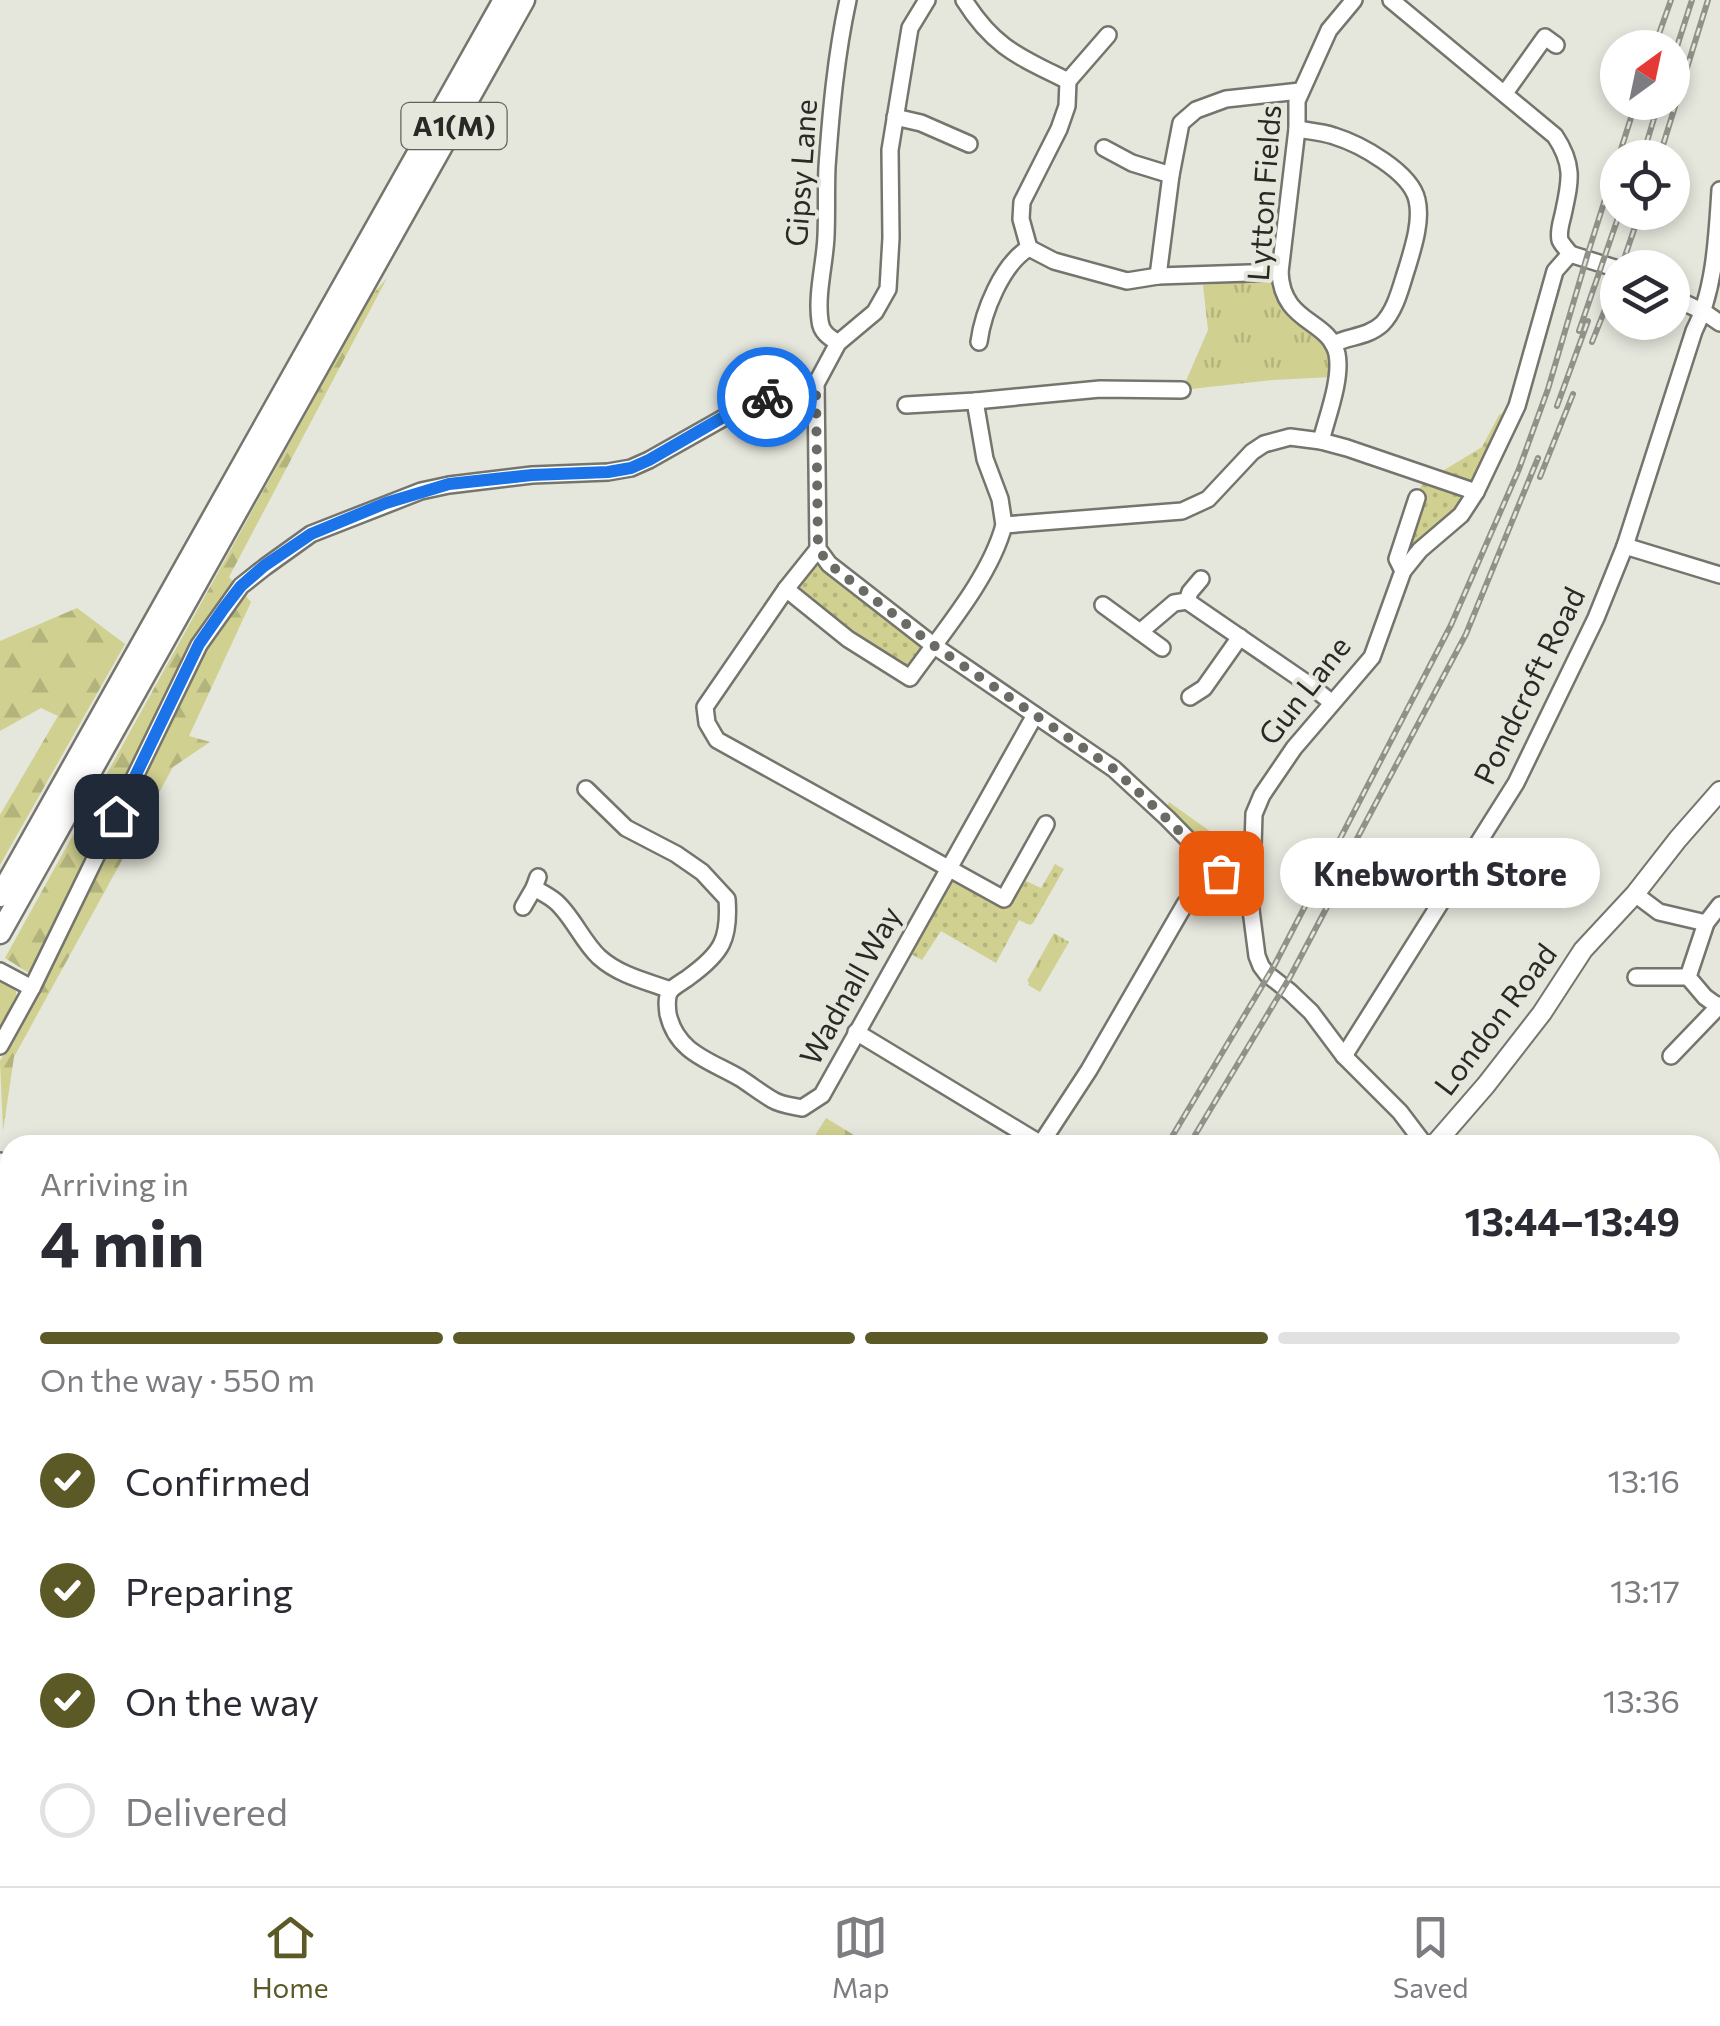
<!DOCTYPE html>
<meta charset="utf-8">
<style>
body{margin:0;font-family:Commissioner,sans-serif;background:#f2f2f3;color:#2b2b33;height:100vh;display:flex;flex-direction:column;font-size:38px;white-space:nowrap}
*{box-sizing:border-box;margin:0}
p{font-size:32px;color:#7c7c81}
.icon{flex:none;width:55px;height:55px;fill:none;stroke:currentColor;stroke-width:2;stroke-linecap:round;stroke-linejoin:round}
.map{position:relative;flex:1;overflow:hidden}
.details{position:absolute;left:0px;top:1135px;width:1720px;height:752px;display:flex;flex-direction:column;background:#fff;border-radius:30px 30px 0 0;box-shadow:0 5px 15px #0003}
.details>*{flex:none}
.needle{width:65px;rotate:33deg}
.buttons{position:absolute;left:1600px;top:30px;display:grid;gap:20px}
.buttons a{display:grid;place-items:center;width:90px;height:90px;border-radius:50%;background:#fff;box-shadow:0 5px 15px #0003;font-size:50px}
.pin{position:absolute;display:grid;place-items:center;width:85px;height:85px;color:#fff;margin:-42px;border-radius:20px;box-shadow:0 5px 15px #0006}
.courier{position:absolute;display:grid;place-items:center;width:100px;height:100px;margin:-50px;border:8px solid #1a73e8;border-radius:50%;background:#fff;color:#222;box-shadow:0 2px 12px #0007}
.bubble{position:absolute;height:70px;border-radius:35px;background:#fff;box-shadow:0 5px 15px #0003;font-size:32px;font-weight:700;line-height:70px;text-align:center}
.overview em{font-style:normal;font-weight:700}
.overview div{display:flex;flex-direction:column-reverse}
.overview{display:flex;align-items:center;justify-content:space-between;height:170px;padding:0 40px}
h1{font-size:65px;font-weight:700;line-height:75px}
.bar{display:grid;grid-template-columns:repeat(4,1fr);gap:15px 10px;align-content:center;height:120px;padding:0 40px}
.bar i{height:12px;border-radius:8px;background:#e1e1e2}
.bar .active{background:#5b5a27}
.bar p{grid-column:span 4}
ol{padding:0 40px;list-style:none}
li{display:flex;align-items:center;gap:30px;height:110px}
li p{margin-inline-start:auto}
li .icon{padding:10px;border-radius:50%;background:#5b5a27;color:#fff;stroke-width:4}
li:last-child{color:#7c7c81}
li i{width:55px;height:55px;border:5px solid #e1e1e2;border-radius:50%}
.tabs{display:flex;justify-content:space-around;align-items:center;height:140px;border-top:2px solid #e1e1e2;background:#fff;font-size:28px;color:#7c7c81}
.tabs a{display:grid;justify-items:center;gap:5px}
.tabs .active{color:#5b5a27}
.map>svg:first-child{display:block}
.grass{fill:url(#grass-dots)}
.forest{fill:url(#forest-firs)}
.cemetery{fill:url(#cemetery-stones)}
.park{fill:url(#park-tufts)}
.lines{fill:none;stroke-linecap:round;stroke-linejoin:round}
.minor-casing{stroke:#75756d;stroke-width:20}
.major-casing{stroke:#75756d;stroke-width:22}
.highway-casing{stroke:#75756d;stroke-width:25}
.minor{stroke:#fff;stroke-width:15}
.major{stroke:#fff;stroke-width:18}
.highway{stroke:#fff;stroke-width:20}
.rail-casing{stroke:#909189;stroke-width:6}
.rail{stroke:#e5e6dc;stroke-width:2.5;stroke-dasharray:8;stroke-linecap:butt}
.done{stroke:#6b6b65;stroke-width:10;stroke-dasharray:0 18}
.route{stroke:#1a73e8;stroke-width:12}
.labels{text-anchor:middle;stroke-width:8;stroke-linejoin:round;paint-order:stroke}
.shield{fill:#e5e6dc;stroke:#61625c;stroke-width:2.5}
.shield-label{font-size:28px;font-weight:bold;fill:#292925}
.street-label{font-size:30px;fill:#292925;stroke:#e5e6dc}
</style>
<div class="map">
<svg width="1720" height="1886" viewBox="0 0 1720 1886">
<defs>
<pattern id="grass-dots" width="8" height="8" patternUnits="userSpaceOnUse" patternTransform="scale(2.5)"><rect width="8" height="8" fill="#d0d090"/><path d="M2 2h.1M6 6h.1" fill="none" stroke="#b3b37c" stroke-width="1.8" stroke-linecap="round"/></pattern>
<pattern id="forest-firs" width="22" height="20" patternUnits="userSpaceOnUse" patternTransform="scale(2.5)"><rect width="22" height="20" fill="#d0d090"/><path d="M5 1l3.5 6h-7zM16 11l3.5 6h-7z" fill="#b3b37c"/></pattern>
<pattern id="cemetery-stones" width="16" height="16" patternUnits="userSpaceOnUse" patternTransform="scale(2.5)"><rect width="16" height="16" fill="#d0d090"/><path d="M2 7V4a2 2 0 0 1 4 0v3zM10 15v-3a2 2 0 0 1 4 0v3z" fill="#b3b37c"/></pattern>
<pattern id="park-tufts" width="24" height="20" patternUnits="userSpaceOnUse" patternTransform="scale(2.5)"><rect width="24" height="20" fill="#d0d090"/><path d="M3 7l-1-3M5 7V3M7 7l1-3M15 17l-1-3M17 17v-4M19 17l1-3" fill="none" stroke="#b3b37c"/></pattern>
</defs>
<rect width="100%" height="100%" fill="#e5e6dc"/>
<g class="grass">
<path d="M1512,408l-37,72 -6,1 -28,-9 41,-25 17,-32z"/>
<path d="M1423,481c16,4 37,6 40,24l-59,57 -3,-4 23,-62 -5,-4z"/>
<path d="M816,565l111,82 -18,24 -61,-38 -51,-43z"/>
<path d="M1169,802l70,50 9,-13 -2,21 -16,9 -5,-2 -59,-57z"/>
<path d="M1055,864l9,5 -31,54 -3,2 -11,-5 -23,43 -55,-32 -19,29 -11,-6 -1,-4 42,-70 10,-1 48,28 16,-26 15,7z"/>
</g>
<g class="forest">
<path d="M387,278l-158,299 22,25 -62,134 21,6 -37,25 -159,290 -11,74 -3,-70 43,-79 -38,-24 366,-662z"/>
<path d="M77,608l48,36 -125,221v-50l58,-99 -17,-8 -41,23v-90z"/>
<path d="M0,979l9,5 7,7 1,9 -17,31z"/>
</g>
<path class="cemetery" d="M826,1118l44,27h-61z"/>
<g class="park">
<path d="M1275,280l47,58 11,17 -2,22 -58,3 -91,10 26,-60 -5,-45z"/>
<path d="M1054,933l15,9 -29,50 -12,-7 1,-3 -2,-1z"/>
</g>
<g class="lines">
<defs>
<g id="minor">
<path d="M927,0l-17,28 -20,122 1,88 -3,51 -13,23 -37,31 -22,41 2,165 11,15 104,81 181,124 53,49 54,55 30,37"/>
<path d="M964,0c30,48 56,57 104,81l-1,25 -8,23 -37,73 -1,17 8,29"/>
<path d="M1391,0l164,136c20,30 15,46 8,79 -2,8 -5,17 -3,25 2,5 7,9 10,14"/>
<path d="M1068,81l40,-46"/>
<path d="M1505,93l40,-56 11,8"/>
<path d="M895,117l26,6 48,21"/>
<path d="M1297,129c12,2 25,3 37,7 26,8 77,36 83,64 5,21 -4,48 -10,68 -6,18 -11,42 -25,56 -14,13 -33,12 -49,20"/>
<path d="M1104,148l28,15 39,12"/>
<path d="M1029,248l25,13 73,20 31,-5 122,-4"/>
<path d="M1570,254l48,15"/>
<path d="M1158,276l13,-101 10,-52 15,-13 30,-11 74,-8"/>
<path d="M1672,297l32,15 16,11"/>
<path d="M979,342c4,-30 23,-78 50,-94"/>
<path d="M838,343c-9,-6 -17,-11 -18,-22 -4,-27 5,-58 6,-85 1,-23 0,-46 1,-69 4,-56 9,-112 21,-167"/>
<path d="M975,401l10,58 15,40 4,26"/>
<path d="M906,405l69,-4 125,-12 82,1"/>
<path d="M1321,441c6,-24 21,-62 16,-87 -8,-35 -55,-30 -57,-82l17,-143v-28l32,-71 25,-30"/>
<path d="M1625,546l95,29"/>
<path d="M818,549l-32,40 -81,118 2,16 10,17 287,159 42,-75"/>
<path d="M1403,571l-6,-12 20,-61"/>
<path d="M786,589l62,50 62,39c32,-45 80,-100 94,-153l178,-14 26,-12 44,-47 12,-8 26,-7 31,4 26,7 129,44"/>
<path d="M1187,601l124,85 20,16"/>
<path d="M1103,605l59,43"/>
<path d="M1140,632l34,-29 13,-2 3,-9 11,-13"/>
<path d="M1190,697l14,-9 36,-51"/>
<path d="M586,789l40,39 50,26 26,18 25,27c3,40 -5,54 -38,78 -5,4 -15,9 -19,14 -4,7 -3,15 -2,23 9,39 41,46 72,64 11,7 21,15 33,22 8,5 20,6 29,8l20,-13 213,-380"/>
<path d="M534,888c7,4 15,8 21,13 17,14 27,40 44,56 20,18 46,24 72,33"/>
<path d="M1635,894l24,18 47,11"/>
<path d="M523,907l11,-19 4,-11"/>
<path d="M0,971l32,17"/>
<path d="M1636,977h52"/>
<path d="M1719,1007l-14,-10 -17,-20 18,-54 14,-18"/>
<path d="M856,1032l185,112"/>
<path d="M0,1046l32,-58 167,-343 42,-59 24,-19 46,-33 110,-43 28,-6 83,-10 76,-3 23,-4 18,-8 101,-57 30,-9 36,-3"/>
<path d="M1344,1056l172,-273 80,-165 29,-72 69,-215c21,-41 23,-95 26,-141"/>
<path d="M1671,1056l49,-51"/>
<path d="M1040,1145l49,-75 96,-166 9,-11 59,-30"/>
<path d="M1425,1145l-25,-33 -56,-56 -33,-44 -21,-20 -23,-18 -6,-8 -4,-10 -6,-46 3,-96 8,-19 32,-47 78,-91 31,-86 17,-21 41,-35 15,-23 41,-86 38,-135 15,-17"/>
<path d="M0,1161l10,20"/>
<path d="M402,1878l5,8"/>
<path d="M855,1886l4,-8"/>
</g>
<g id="major">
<path d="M1434,1145l52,-60 56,-72 41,-63 52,-56 43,-55 42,-48"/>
<path d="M1100,1886l2,-8"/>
</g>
<g id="highway">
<path d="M0,896l504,-896"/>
<path d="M0,933l524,-933"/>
</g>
</defs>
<use href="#minor" class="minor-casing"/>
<use href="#major" class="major-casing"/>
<use href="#highway" class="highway-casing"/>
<use href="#minor" class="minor"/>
<use href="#major" class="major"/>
<use href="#highway" class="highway"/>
<defs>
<g id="rail">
<path d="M1654,48l17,-48"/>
<path d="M1672,62l20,-62"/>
<path d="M1642,158l17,-56"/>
<path d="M1659,158l49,-158"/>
<path d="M1621,268l19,-56"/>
<path d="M1579,331l41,-119"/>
<path d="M1592,342l26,-65"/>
<path d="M1557,406l31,-85"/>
<path d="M1540,477l33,-83"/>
<path d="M1344,863l122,-229 72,-176"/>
<path d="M1167,1145l107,-179 177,-341 68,-156 29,-80 40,-136 48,-151"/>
<path d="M1189,1145l101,-168 65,-123"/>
<path d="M761,1886l5,-8"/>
<path d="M782,1886l4,-8"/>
</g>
</defs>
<use href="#rail" class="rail-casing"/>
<use href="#rail" class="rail"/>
</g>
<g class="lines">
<path class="done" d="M767,397l31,-6h18l2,158 11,15 104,81 181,124 52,49 55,55"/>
<path class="route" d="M116,816l83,-172 25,-36 17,-22 23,-20 47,-32 75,-31 63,-19 83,-9 76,-3 23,-4 18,-8 83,-48 35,-15"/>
</g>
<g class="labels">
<rect class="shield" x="401.5" y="103" width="105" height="46" rx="8"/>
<g class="shield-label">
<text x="454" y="136">A1(M)</text>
</g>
<g class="street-label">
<text transform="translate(802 173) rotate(-86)" y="10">Gipsy Lane</text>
<text transform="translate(1265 193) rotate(-86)" y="10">Lytton Fields</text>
<text transform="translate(1530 686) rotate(-64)" y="10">Pondcroft Road</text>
<text transform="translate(1305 691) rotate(-52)" y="10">Gun Lane</text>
<text transform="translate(851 986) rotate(-61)" y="10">Wadnall Way</text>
<text transform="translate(1496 1020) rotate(-53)" y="10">London Road</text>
</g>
</g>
</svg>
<div class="buttons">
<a><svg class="needle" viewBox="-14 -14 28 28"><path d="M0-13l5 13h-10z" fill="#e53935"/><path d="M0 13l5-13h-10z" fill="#7c7c81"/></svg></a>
<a><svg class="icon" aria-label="locate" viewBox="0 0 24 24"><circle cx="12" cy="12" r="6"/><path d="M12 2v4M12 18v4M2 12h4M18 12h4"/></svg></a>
<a><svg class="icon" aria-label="layers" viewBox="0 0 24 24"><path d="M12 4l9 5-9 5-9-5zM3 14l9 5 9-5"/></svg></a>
</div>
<div class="pin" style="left:1221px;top:873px;background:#ea580c"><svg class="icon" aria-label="bag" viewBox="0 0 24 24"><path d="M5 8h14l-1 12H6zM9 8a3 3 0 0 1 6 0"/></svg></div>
<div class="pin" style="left:116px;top:816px;background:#1f2937"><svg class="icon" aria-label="home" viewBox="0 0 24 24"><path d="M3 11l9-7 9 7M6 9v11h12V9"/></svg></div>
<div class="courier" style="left:767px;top:397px"><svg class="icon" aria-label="bike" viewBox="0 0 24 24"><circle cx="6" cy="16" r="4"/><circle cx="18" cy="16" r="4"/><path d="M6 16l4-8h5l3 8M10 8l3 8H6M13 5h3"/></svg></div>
<div class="bubble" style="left:1280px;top:838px;width:320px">Knebworth Store</div>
<section class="details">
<div class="overview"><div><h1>4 min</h1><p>Arriving in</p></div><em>13:44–13:49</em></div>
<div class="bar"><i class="active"></i><i class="active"></i><i class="active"></i><i></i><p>On the way · 550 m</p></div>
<ol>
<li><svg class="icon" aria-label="check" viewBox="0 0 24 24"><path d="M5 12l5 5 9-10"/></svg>Confirmed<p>13:16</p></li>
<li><svg class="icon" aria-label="check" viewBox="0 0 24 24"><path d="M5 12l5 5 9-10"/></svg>Preparing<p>13:17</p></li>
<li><svg class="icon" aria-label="check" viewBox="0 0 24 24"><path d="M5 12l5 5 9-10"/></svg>On the way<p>13:36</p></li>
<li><i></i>Delivered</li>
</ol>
</section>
</div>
<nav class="tabs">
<a class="active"><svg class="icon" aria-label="home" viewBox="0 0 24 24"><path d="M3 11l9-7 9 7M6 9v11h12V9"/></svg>Home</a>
<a><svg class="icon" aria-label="map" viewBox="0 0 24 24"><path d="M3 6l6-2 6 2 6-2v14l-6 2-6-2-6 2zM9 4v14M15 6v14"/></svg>Map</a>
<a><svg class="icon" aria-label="saved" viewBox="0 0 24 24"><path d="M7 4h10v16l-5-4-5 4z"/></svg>Saved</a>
</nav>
